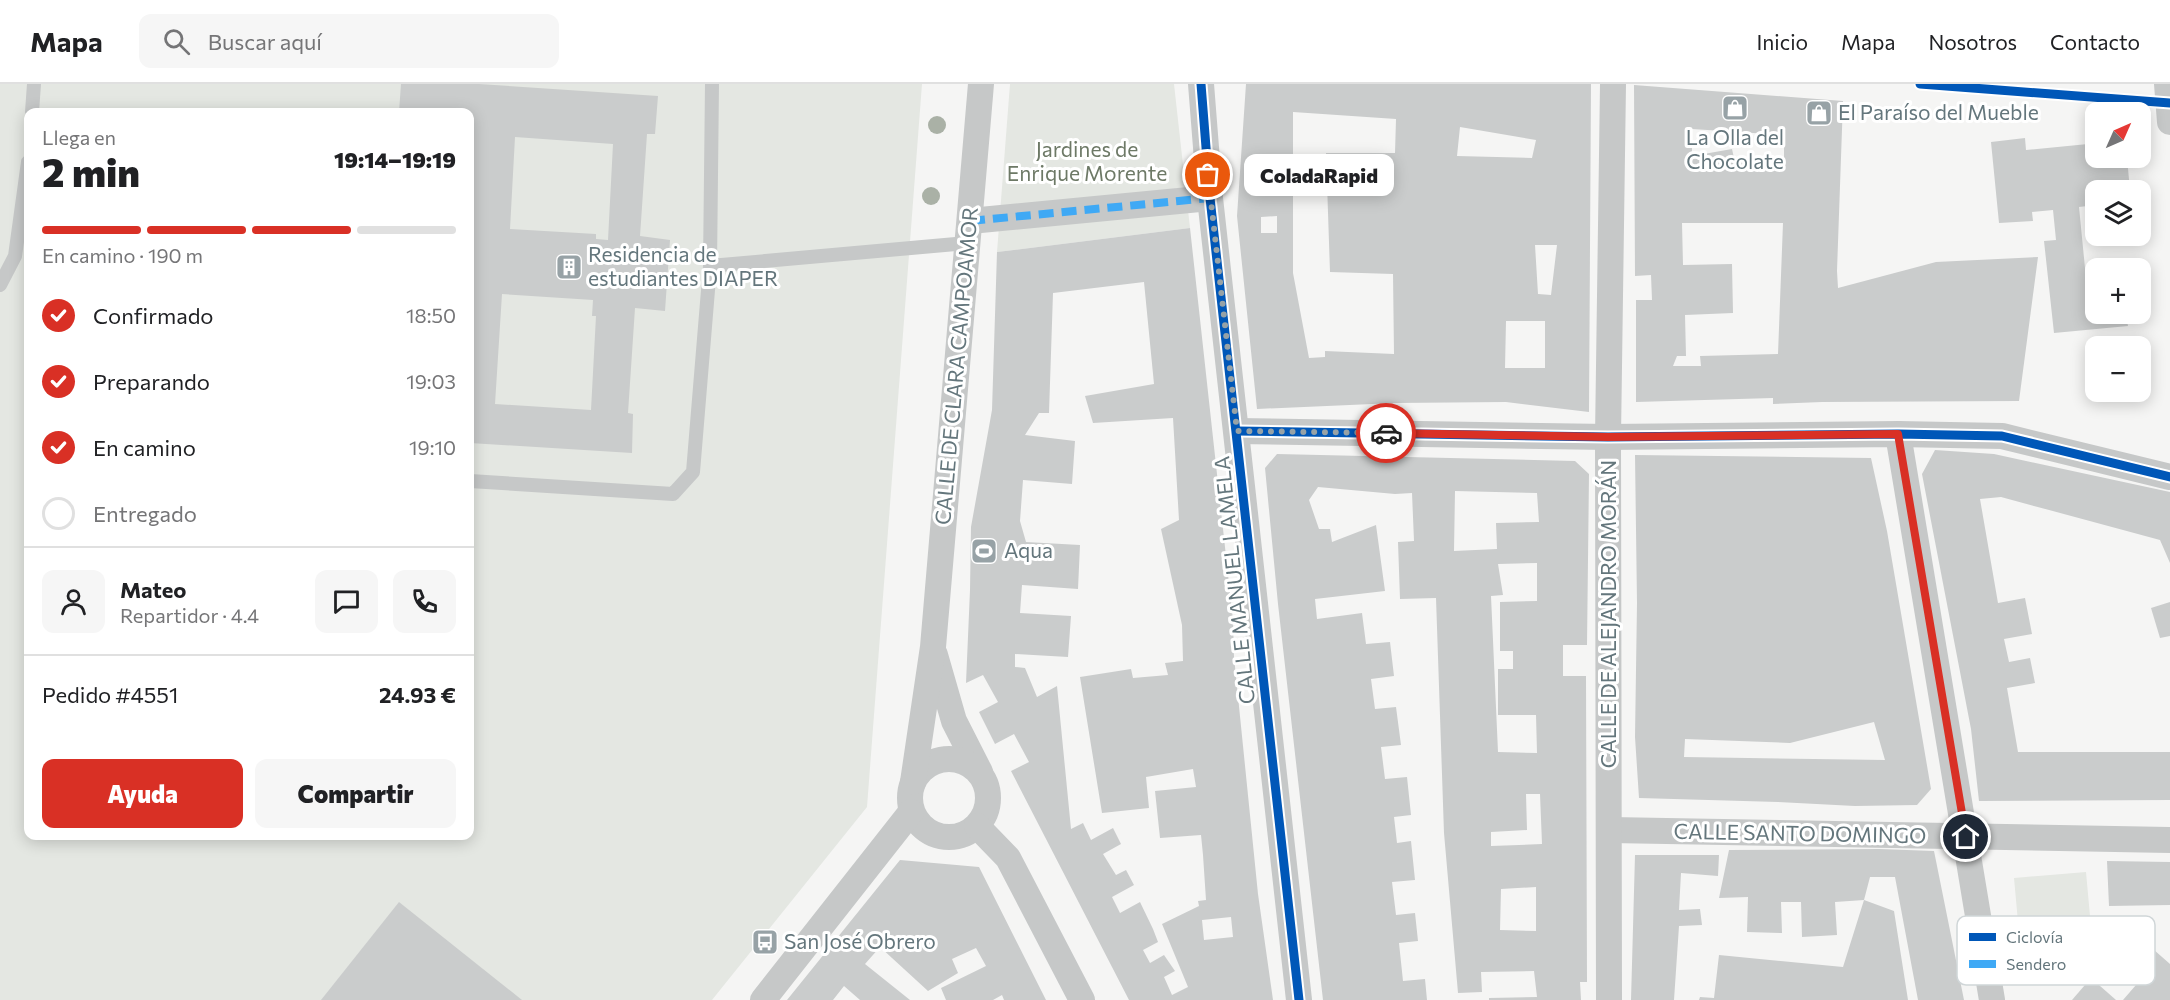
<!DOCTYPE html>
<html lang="es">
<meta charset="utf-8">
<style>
body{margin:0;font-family:Commissioner,sans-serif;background:#f6f6f6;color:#202124;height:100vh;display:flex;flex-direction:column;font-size:22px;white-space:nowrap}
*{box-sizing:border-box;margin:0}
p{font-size:20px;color:#757577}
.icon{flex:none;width:33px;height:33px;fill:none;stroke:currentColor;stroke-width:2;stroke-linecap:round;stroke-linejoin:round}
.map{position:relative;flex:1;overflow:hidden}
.panel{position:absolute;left:24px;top:24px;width:450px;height:732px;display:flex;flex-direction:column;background:#fff;border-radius:12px;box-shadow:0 3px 15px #0003}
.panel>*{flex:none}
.needle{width:39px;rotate:45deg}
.buttons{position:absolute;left:2085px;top:18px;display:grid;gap:12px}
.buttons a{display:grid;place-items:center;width:66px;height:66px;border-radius:12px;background:#fff;box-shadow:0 3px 15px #0003;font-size:30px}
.pin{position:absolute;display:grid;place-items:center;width:51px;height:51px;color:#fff;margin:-26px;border:3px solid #fff;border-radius:50%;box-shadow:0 2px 6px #0007}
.courier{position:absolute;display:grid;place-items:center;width:60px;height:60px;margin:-30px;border:4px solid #d93025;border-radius:50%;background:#fff;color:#222;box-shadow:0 2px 8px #0007}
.bubble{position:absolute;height:42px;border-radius:12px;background:#fff;box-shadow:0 3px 15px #0003;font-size:20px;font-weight:800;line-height:42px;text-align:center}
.head em{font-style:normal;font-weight:800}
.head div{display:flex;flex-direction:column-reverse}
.head{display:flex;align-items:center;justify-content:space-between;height:102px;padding:0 18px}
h1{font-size:39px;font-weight:800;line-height:45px}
.bar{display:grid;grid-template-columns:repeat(4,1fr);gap:9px 6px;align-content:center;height:72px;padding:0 18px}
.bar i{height:8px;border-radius:4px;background:#e0e0e0}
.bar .selected{background:#d93025}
.bar p{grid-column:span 4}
.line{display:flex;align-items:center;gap:15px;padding:0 18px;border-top:2px solid #e0e0e0}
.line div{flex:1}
.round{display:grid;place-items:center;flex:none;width:63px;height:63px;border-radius:12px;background:#f6f6f6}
ol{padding:0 18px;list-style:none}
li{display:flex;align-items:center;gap:18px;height:66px}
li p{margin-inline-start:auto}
li .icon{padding:6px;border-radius:50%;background:#d93025;color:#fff;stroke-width:4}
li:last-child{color:#757577}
li i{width:33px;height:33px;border:3px solid #e0e0e0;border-radius:50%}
.action{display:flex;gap:12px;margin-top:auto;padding:12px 18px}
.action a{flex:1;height:69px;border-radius:12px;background:#d93025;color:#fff;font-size:24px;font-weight:800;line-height:69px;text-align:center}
.action a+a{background:#f6f6f6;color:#202124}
header{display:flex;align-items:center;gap:36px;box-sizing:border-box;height:84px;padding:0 30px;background:#fff;border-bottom:2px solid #e0e0e0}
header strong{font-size:28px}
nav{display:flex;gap:33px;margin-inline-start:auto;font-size:21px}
.search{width:420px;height:54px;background:#f6f6f6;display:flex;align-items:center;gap:15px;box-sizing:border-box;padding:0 21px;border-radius:12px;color:#757577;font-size:22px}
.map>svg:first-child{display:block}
.green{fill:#e4e7e2;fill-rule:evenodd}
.building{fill:#cacccc;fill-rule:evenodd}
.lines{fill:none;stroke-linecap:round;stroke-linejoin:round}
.lane{stroke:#c6c8c8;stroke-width:14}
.street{stroke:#c6c8c8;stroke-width:26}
.quiet{stroke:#3fa9f5;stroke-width:8;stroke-dasharray:15 8;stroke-linecap:butt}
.cycleway-casing{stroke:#fff;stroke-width:13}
.cycleway{stroke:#0057b8;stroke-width:9}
.tree{fill:#aab1a6}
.done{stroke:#97a2a6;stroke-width:6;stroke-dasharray:0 10.8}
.route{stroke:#d93025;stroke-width:8}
.labels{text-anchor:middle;stroke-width:6;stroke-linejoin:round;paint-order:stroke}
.poi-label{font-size:21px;fill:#64767c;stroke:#fff;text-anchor:start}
.park-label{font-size:21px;fill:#6d7966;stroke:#fff}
.street-label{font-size:21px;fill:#64767c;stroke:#fff}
.key{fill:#fff;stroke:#d0d6d8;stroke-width:1.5}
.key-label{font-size:16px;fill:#64767c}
</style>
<header>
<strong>Mapa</strong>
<div class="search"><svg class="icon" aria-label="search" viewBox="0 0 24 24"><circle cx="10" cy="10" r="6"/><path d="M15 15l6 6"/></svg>Buscar aquí</div>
<nav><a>Inicio</a><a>Mapa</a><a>Nosotros</a><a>Contacto</a></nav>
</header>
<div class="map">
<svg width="2170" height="916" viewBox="0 0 2170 916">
<rect width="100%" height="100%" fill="#f5f5f4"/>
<g class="green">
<path d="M0,0h922l-55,723 -155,193h-712zM28,28h442v724h-442z"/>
<path d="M1010,0h164l16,144 -193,24z"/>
<path d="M2086,788l9,99 -72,6 -9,-99z"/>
</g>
<g class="building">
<path d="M401,0h78l179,12 -3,38h-8l-7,102 30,4 -5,71 -30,-3 -7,105 5,1 -1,39 -162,-10v-331h-71zM515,53l98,7 -5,96 -12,-1v-5l-86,-5zM502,210l91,6 -1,16h4l-5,94 -96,-6z"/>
<path d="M1246,0h345l-2,328 -83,-10 -111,1 -138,6 -20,-193zM1293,28l103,7 -1,34h-69l4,119 63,2 1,80 -69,-3v6l-16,1 -16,-85zM1460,43l76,13 -4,18 -75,-2zM1277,132v17h-16v-16zM1535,161h22l-6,50 -13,-1zM1506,237h39v47h-40z"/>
<path d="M1634,1l209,16 -6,170 1,17 98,-26 102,-5 -19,144 -197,1 -49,2v-6l-137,4v-102h16l-1,-25 -16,1zM1692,45l92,6v25l-50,-2 -2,-9 -34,6 -6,-2zM1682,139h101l-5,131 -78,2 1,10h-28l4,-10h9l-1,-41 48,-2 -1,-49 -49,1z"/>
<path d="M2096,49v25h31l3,32h-34v15l-17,2 6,61 11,-1v47h30l2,12 -74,7 -10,-92 12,-1 -3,-30 -21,2 1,9 -34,2 -8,-81 34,-4 1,12 62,-6 -1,-10z"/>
<path d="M1190,144l43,392 1,37 24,237 15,106h-144l-118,-229 18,-9 -15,-28 -19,10 -16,-32 19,-10 -15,-27 -17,8 4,-93 1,-63 21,-117 5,-158zM1144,198l10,102 -69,12 8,27 80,-5 6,102 -18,9 21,96 1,36 -18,2 3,12 -35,3 -2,-9 -51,8 22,136 47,-5 -3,-31 47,-8 3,18 -41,4 5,47 41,-3 2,20 3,45 -8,1 1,5 -37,18 26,63 -16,8 -8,-18 11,-6 -11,-16 -14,8 -7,-13 15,-8 -5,-13 -13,-27 -20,11 -8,-16 22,-12 -8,-15 -10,5 -13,-21 18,-10 -8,-16 -22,12 -8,-17 -12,6 -14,-143 -20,11 -12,-29 -10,-1v-13l53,3 3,-41 -51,-3 2,-28 56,4 2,-44 -54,-3 -6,-21 3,-41 49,4 3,-43 -50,-6 14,-22h10l4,-120zM1231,833l2,20 -29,3 -2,-20z"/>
<path d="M1935,366l59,4 176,38v71l-10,-23 -159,-43 -21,2 18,104 27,-5 7,36 -28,5 5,23 21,-4 5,25 -28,5 11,64h152v48l-191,1 -8,-72 -49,-255z"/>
<path d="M1277,370l298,7 14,13 -2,171h-24v31h23l1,306h-7l1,18h-92v-2l48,-1 -3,-26 -53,1 1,20 -24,1 -14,-160 -8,-235 -36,1 -2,-57 16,-1 -2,-48 -17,1 -77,-7 -9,13 10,29h11l2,13 44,-17 9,66 -70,8 2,20 45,-6 4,31 24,-2 4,34 -23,3 4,30 21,-2 5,38 -20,2 4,32 22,-2 4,38 -17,2 3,26 14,-2 4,39 -23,2 4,33 19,-2 3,28 -19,2 4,38 22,-2 2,21h-104l-45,-396 -13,-136zM1455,407l82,2 2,29 -43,1 1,26 -43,2zM1537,479v38l-37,1v49h13v18h-15v46h38l1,38 -39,-1 -7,-156 12,-1 -5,-31zM1526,710h14l2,50 -51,2v-14l36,-2zM1536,803v44l-36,-1 1,-41z"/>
<path d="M1635,371l236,3 16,73 44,258 -14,16 -62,1 -77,-4 -139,-4 -4,-61 2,-134zM1874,638l11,38 -201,-3 1,-18 105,4z"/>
<path d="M2170,518v34l-10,2 -9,-30z"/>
<path d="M1879,765l55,2 30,149h-46l-23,-123h-25l-6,23 -29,2 2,33 -35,2 -1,-35h-20l1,31 -35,-1 1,-35 -29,1 10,-48z"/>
<path d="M1635,771h84l-1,21 -37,-3 -2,37 21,-1 2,16 -23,1 -5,74h-43z"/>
<path d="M900,776l79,7 67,133h-42l-2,-5 -9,5h-47l-5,-12 45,-22 -10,-18 -24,11 6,14 -30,18 -48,-44 -15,17 45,36h-50l-16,-14 -11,14h-46z"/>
<path d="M2107,777l63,1v43l-61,1z"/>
<path d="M1864,816l30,11 14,89h-209l1,-3 14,1 5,-43 124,12z"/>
<path d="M399,818l123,98h-201z"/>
<path d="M2129,844l41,36v36h-47l13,-15 -32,-28z"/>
<path d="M2091,894l25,22h-44z"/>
</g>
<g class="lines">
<g class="lane">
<path d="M712,0l-2,182 257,-23"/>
<path d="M32,28l2,-28"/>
<path d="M0,201l15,-29 13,-94"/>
<path d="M470,397l203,13 20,-22 17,-206"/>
</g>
<g class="street">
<path d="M1201,0l9,114 89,802"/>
<path d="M2167,0l3,38"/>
<path d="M970,137l240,-23"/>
<path d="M1237,347l371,6 290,-3 104,2 168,41"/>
<path d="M1898,350l94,566"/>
<path d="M935,571l19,66 26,51"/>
<circle cx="949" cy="714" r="39"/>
<path d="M913,698l20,-135 48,-563"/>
<path d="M977,742l31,32 74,142"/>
<path d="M1610,746l560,10"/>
<path d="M763,916l148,-188"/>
<path d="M1609,916l-1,-563 5,-353"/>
</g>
<path class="quiet" d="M970,137l240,-23"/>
<defs>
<g id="cycleway">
<path d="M1201,0l9,114 89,802"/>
<path d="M1920,0l250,19"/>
<path d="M1237,347l371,6 290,-3 104,2 168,41"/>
</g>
</defs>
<use href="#cycleway" class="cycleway-casing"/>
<use href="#cycleway" class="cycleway"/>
</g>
<g class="tree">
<circle cx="937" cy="41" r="9"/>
<circle cx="931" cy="112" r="9"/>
</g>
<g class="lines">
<path class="done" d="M1208,91l29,256 149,2"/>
<path class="route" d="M1386,349l222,4 290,-3 68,403"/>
</g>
<defs>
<symbol id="shop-square" viewBox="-11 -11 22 22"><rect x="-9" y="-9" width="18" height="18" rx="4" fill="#97a2a6" stroke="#fff"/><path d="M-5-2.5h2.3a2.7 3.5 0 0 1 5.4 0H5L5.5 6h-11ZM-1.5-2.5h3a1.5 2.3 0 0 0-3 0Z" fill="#fff"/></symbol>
<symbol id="building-square" viewBox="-11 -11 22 22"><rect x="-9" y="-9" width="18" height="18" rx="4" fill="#97a2a6" stroke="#fff"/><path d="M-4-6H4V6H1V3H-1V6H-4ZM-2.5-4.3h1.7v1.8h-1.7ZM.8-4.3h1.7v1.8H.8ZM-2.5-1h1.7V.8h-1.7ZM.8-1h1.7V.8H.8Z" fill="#fff"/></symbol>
<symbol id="stadium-square" viewBox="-11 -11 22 22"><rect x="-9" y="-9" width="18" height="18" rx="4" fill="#97a2a6" stroke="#fff"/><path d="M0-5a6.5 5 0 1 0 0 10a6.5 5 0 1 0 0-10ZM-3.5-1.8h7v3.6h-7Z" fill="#fff"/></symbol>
<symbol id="bus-square" viewBox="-11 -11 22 22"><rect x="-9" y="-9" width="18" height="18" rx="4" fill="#97a2a6" stroke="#fff"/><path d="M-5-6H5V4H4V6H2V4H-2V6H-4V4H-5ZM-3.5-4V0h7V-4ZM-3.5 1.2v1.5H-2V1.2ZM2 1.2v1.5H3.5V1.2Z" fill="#fff"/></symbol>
</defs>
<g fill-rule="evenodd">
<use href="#shop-square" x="1720" y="9" width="30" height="30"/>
<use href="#shop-square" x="1804" y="14" width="30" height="30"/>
<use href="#building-square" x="554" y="168" width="30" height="30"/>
<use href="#stadium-square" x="969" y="452" width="30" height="30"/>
<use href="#bus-square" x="750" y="843" width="30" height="30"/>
</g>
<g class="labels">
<g class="poi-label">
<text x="1838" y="36">El Paraíso del Mueble</text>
<text x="1735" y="61" text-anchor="middle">La Olla del<tspan x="1735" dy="24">Chocolate</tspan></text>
<text x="588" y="178">Residencia de<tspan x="588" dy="24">estudiantes DIAPER</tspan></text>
<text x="1004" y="474">Aqua</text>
<text x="784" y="865">San José Obrero</text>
</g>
<g class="park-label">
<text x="1087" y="73">Jardines de<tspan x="1087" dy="24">Enrique Morente</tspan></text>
</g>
<g class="street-label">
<text transform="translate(957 282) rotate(-85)" y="7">CALLE DE CLARA CAMPOAMOR</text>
<text transform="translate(1235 496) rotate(-96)" y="7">CALLE MANUEL LAMELA</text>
<text transform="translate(1609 530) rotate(-90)" y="7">CALLE DE ALEJANDRO MORÁN</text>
<text transform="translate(1800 750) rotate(1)" y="7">CALLE SANTO DOMINGO</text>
</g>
</g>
<rect x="1957" y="832" width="198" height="69" rx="9" class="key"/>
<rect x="1969" y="849" width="27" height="8" fill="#0057b8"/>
<rect x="1969" y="876" width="27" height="8" fill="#3fa9f5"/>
<g class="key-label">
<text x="2006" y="859">Ciclovía</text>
<text x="2006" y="886">Sendero</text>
</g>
</svg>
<div class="buttons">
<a><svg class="needle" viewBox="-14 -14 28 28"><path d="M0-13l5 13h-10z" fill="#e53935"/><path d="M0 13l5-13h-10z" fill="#757577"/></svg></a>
<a><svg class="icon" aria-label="layers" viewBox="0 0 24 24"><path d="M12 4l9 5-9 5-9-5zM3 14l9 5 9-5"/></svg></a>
<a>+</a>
<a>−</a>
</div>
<div class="pin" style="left:1208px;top:91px;background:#ea580c"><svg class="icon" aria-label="bag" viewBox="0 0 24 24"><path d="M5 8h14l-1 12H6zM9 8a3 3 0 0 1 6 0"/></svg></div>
<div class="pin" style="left:1966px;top:753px;background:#1f2937"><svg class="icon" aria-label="home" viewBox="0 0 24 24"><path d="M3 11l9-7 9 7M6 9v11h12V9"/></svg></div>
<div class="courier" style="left:1386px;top:349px"><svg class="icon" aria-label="car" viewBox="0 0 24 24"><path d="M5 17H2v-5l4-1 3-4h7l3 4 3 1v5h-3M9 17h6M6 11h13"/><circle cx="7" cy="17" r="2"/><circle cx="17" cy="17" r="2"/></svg></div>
<div class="bubble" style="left:1244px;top:70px;width:150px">ColadaRapid</div>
<section class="panel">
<div class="head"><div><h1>2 min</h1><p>Llega en</p></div><em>19:14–19:19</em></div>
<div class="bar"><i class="selected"></i><i class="selected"></i><i class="selected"></i><i></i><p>En camino · 190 m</p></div>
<ol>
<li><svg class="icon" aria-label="check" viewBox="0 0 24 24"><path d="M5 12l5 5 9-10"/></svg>Confirmado<p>18:50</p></li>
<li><svg class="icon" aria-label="check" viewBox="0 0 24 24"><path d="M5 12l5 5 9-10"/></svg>Preparando<p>19:03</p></li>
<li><svg class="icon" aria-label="check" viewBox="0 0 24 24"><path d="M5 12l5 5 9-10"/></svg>En camino<p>19:10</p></li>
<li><i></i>Entregado</li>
</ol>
<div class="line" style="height:108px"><a class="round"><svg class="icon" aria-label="person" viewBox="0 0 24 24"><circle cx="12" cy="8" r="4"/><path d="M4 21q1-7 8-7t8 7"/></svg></a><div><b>Mateo</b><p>Repartidor · 4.4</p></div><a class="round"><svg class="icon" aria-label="chat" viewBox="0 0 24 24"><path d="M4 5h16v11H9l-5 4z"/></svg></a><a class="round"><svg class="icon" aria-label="phone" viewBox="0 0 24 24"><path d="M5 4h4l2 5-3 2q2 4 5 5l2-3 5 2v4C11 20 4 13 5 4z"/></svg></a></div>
<div class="line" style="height:78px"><div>Pedido #4551</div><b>24.93 €</b></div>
<div class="action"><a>Ayuda</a><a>Compartir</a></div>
</section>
</div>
